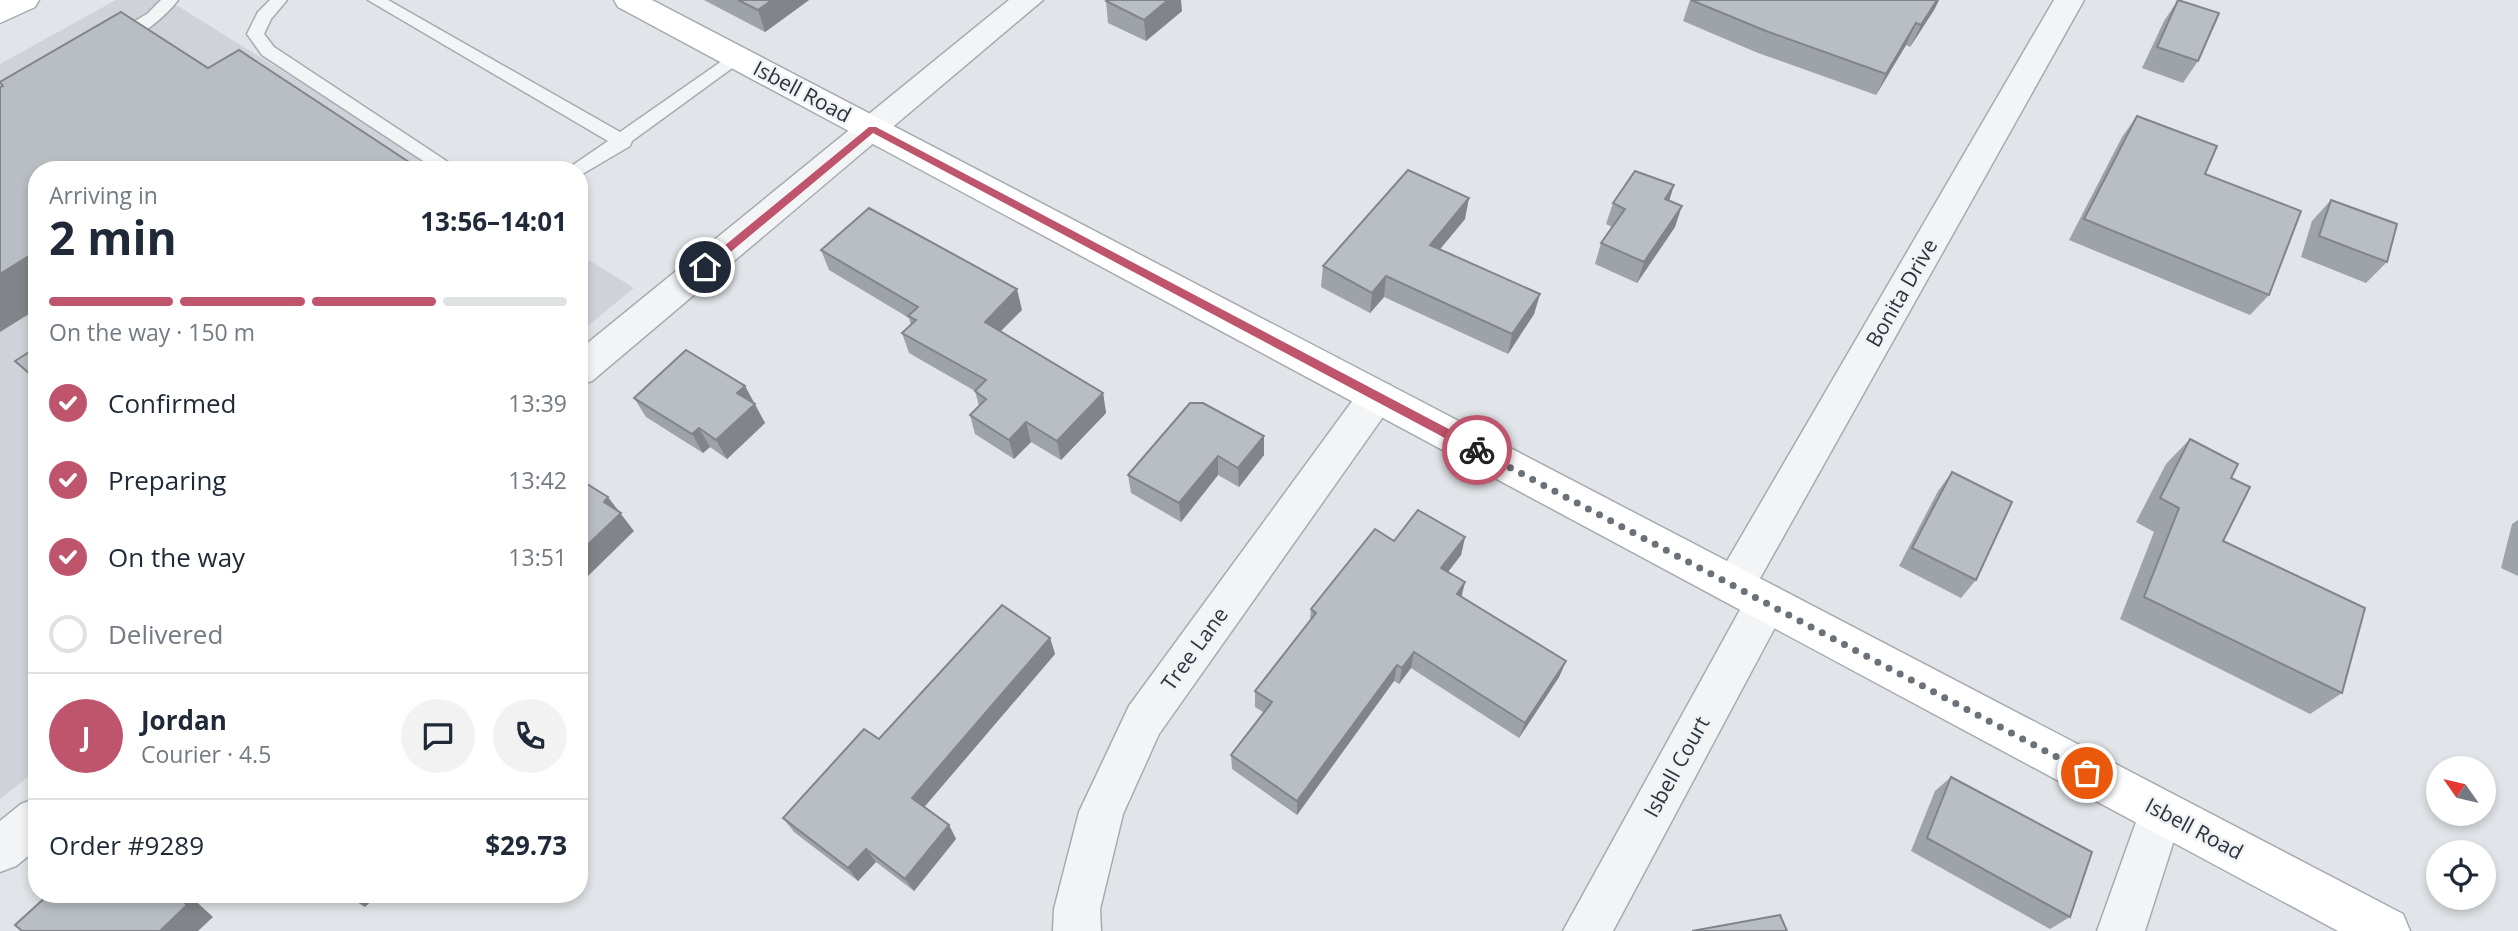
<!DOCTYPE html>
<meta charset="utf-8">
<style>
body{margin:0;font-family:"Open Sans",sans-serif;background:#f2f2f3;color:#1f2937;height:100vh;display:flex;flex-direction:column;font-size:26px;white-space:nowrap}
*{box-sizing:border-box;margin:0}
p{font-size:23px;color:#747a83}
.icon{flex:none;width:38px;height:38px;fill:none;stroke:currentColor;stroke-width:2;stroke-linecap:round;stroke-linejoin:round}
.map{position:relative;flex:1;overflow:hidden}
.sheet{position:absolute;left:28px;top:161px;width:560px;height:742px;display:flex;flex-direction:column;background:#fff;border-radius:28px;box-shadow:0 4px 10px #0003}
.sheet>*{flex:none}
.needle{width:46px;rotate:304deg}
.fabs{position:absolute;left:2426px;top:756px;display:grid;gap:14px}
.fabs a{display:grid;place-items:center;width:70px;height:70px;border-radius:50%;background:#fff;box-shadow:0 4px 10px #0003;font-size:35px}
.pin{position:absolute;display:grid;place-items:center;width:60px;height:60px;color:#fff;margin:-30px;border:4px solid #fff;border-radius:50%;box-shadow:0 2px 7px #0007}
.courier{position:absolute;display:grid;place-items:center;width:70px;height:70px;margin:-35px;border:5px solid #bf546d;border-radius:50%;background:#fff;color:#222;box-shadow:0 2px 9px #0007}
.summary em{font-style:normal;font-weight:700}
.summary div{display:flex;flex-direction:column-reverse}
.summary{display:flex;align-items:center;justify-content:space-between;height:119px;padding:0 21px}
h1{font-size:46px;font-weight:700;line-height:52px}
.bar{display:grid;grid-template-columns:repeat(4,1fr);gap:10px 7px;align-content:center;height:84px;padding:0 21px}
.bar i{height:9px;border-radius:5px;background:#e0e1e3}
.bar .selected{background:#bf546d}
.bar p{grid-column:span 4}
.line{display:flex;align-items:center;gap:18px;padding:0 21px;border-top:2px solid #e0e1e3}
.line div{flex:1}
.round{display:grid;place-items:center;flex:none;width:74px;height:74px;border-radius:37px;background:#f2f2f3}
ol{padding:0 21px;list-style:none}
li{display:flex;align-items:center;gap:21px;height:77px}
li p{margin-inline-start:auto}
li .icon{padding:7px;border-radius:50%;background:#bf546d;color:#fff;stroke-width:4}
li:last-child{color:#747a83}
li i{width:38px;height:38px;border:4px solid #e0e1e3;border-radius:50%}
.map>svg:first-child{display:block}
.built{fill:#cfd3d9}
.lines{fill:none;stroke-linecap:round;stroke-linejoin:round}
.lane-casing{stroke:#a7abb1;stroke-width:3}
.street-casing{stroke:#a7abb1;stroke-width:3}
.secondary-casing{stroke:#a7abb1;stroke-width:3}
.lane{fill:#f3f4f6;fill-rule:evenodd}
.street{fill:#f3f4f6;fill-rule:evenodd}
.secondary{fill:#fff;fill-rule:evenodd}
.wall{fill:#9ea3a9}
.shaded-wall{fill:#818589}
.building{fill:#b8bec4;stroke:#818589;stroke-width:2}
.route{fill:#bf546d}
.done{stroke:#6b7179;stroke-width:7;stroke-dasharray:0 12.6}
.labels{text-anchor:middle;stroke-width:5;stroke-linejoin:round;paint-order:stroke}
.street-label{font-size:21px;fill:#2b333d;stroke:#f0f3f5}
</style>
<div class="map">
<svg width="2518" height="931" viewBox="0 0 2518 931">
<rect width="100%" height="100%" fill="#e1e4e8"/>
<g class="built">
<path d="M116,0h52l275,170h-406v600l-37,29v-735z"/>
<path d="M579,254l55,34 -55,45z"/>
</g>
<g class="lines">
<defs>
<g id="lane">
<path d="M161,0h17c-11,15 -48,48 -67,43v-8l36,-21z"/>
<path d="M270,0h17l-16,19 -7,15 10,13 186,123h-23l-175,-115 -15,-21 11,-22z"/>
<path d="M368,0h20l232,132 112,-78 6,-2 8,6 -114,83 -2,5 -51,30v-6h-9l3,-5 35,-24z"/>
</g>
<g id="street">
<path d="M1009,0h34l-451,381 -13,4v-35z"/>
<path d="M2054,0h30l-330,589 12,-4 15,5 6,13 -6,13 -168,315h-50l183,-332 -12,5 -14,-5 -6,-13 6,-13z"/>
<path d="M1377,381l13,4 6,11 -6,11 -231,327 -36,80 -23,95 1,22h-48l1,-22 25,-97 50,-106 235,-321z"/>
<path d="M2161,790l16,7 6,15 -38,119h-48l48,-134z"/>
<path d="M37,798v51l-21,17 -16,6v-51l21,-17z"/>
</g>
<g id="secondary">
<path d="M0,0h39l-4,7 -35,16z"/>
<path d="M614,0h38l1751,914 7,17h-72l-1720,-924z"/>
</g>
</defs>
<use href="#lane" class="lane-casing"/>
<use href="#street" class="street-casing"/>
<use href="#secondary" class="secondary-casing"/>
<use href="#lane" class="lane"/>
<use href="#street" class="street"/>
<use href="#secondary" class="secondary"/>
</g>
<g class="wall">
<path d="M704,0h105l-44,32z"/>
<path d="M1690,0h249l-5,10 -24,37 -4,-2 -30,50 -118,-42 -75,-32z"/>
<path d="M2178,0l20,61 -15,22 -41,-15 22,-47z"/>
<path d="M1106,1l76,10 -36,30 -38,-18z"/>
<path d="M2137,116l68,58 64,121 -19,20 -181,-75 53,-103z"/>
<path d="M1674,185l-5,16 6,26 -38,56 -42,-19 6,-21 11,-16 -6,-3 7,-21z"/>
<path d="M2331,200l56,62 -21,21 -65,-26 11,-36z"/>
<path d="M1465,219l-25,30 100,45 -6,20 -26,40 -124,-57 -14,16 -49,-26 2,-21z"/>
<path d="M821,250l201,60 -22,21 103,62 3,20 -45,47 -30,-18 -17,17 -39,-25 -5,-19 9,-9 -4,-15 -66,-38 -7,-20 9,-8 -2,-7 -80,-48z"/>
<path d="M745,386l20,37 -38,36 -17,-12 -7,6 -57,-36 -12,-19z"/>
<path d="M1190,403l74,52 -25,32 -21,-12 -37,47 -50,-29 -3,-18z"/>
<path d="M2190,439l41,39 -8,63 119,152 -32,21 -190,-95 34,-87 -18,-10 30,-58z"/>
<path d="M1952,472l24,108 -15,18 -62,-32 39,-75z"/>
<path d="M2518,520v56l-17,-8 11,-44z"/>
<path d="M1465,537l-4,18 -13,17 17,10 -4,14 105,65 -7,16 -40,61 -108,-70 -12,16 -5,-3 -97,134 -65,-46 -1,-14 32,-43 -8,-5v-16l55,-71 1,-11z"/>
<path d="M1050,638l5,16 -131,153 25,18 7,14 -42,52 -38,-29 -18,19 -64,-49 -11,-14 96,-79z"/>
<path d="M1951,777l119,140 -20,12 -139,-78 24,-60z"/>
</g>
<g class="shaded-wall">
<path d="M772,0h37l-44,32 -7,-22z"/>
<path d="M1168,0h13l1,11 -36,30 -2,-21z"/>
<path d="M1937,0h2l-5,10 -24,37 11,-22z"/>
<path d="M1916,23l-10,22 -30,50 10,-21z"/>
<path d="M1674,185l-7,22 -2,-8z"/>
<path d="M1469,198l-4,21 -38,46 3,-20z"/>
<path d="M1682,206l-7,21 -38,56 7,-21z"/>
<path d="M37,251v58l-37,23v-58z"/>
<path d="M1386,276l-2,21 -14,16 2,-20z"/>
<path d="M1017,289l5,21 -32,32 -5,-20z"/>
<path d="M1540,294l-6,20 -26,40 4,-20z"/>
<path d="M745,386l20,37 -38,36 -11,-19 21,-47z"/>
<path d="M1103,393l3,20 -45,47 -4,-19z"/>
<path d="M1026,422l5,20 -17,17 -5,-19z"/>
<path d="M699,428l11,19 -7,6 -11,-19z"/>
<path d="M1264,436v19l-25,32 -1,-19z"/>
<path d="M1218,456v19l-37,47 -2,-19z"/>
<path d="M608,497l26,34 -48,47 -7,-8v-17l25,-51z"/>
<path d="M1465,537l-4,18 -24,31 4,-18z"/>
<path d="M1465,582l-4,17 -4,-5z"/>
<path d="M1050,638l5,16 -135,158 -8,-14z"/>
<path d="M1414,652l-3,16 -12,16 3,-16z"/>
<path d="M1566,661l-7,16 -40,61 6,-15z"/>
<path d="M1397,665l-3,16 -97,134v-14z"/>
<path d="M949,825l7,14 -42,52 -9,-12z"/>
<path d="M866,849l10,13 -18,19 -10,-13z"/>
<path d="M175,894h13l25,23 -15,14h-38z"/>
<path d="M344,894h35l-14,13z"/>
</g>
<g class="building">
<path d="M738,0h34l-14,10z"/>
<path d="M1107,0h61l-24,20 -38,-19z"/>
<path d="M1691,0h246l-16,25 -5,-2 -30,51 -120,-43z"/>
<path d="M2178,0l41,13 -21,48 -41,-14z"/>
<path d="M121,12l87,56 31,-18 182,120h-384v81l-37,23v-187l3,-1 -3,-4z"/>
<path d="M2137,116l80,30 -12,28 96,37 -32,84 -185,-76z"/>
<path d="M1408,170l61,28 -39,47 110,49 -28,40 -126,-58 -14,17 -49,-27z"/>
<path d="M1635,171l39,14 -9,14 17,7 -38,56 -43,-19 24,-34 -12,-6z"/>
<path d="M2331,200l66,24 -10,38 -68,-26z"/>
<path d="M869,208l148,81 -32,33 118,71 -46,48 -31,-19 -17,18 -39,-25 16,-16 -11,-8 11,-11 -84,-47 14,-13 -8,-4 10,-9 -97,-57z"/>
<path d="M37,347v33l-22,-19z"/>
<path d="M686,350l59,36 -8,7 18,11 -39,36 -17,-12 -7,6 -58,-36z"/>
<path d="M1190,403h13l61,33 -26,32 -20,-12 -39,47 -51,-28z"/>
<path d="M2190,439l48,25 -7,14 19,9 -27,54 142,67 -23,85 -198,-96 35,-89 -19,-10z"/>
<path d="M1952,472l60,30 -36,78 -64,-32z"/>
<path d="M579,479l29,18 -4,5 17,11 -42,40z"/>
<path d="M1418,510l47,27 -24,31 24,14 -8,12 109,67 -41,62 -111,-71 -12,16 -5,-3 -100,136 -66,-46 41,-53 -17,-11 61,-78 -5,-4 64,-80 19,12z"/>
<path d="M1002,605l48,33 -138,160 37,27 -44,54 -39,-30 -18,19 -65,-50 81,-89 15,10z"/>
<path d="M1951,777l141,75 -22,65 -143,-79z"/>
<path d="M49,894h126l12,11 -27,26h-138l-7,-6z"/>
<path d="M1780,915l7,16h-95z"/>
</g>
<path class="route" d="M869,127h7l605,319v7h-8l-600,-320 -164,137h-8v-5z"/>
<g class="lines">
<path class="done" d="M1477,450l610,323"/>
</g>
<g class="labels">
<g class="street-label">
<text transform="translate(802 92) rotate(28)" y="7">Isbell Road</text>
<text transform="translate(1902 293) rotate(-60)" y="7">Bonita Drive</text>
<text transform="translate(1195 649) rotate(-54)" y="7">Tree Lane</text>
<text transform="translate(1677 767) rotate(-61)" y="7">Isbell Court</text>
<text transform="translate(2194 829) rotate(28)" y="7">Isbell Road</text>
</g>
</g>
</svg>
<div class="fabs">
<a><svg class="needle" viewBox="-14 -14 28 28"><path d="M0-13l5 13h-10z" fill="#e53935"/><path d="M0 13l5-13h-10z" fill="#747a83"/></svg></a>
<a><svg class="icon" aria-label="locate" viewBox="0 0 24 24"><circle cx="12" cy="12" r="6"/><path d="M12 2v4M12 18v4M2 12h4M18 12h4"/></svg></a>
</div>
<div class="pin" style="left:2087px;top:773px;background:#ea580c"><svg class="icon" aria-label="bag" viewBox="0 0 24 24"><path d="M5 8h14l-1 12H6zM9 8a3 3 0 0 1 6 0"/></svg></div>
<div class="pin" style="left:705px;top:267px;background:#1f2937"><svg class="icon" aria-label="home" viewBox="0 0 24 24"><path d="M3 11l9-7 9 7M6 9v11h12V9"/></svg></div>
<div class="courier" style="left:1477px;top:450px"><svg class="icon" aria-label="bike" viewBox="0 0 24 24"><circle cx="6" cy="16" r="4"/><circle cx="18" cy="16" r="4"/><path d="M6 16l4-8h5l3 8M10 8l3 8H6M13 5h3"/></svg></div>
<section class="sheet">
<div class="summary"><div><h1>2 min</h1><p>Arriving in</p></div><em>13:56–14:01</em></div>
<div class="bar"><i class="selected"></i><i class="selected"></i><i class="selected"></i><i></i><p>On the way · 150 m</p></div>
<ol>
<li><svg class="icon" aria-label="check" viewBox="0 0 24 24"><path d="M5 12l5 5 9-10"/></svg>Confirmed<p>13:39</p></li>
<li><svg class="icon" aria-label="check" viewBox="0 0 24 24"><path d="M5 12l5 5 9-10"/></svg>Preparing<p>13:42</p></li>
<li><svg class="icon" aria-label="check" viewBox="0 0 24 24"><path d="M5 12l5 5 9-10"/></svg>On the way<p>13:51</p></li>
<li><i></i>Delivered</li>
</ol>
<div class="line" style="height:126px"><b class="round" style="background:#bf546d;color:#fff">J</b><div><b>Jordan</b><p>Courier · 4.5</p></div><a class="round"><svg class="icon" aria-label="chat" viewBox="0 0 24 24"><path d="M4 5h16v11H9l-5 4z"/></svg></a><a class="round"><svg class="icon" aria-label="phone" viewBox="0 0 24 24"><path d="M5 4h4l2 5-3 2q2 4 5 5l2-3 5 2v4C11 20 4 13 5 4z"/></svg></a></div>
<div class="line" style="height:91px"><div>Order #9289</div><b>$29.73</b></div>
</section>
</div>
